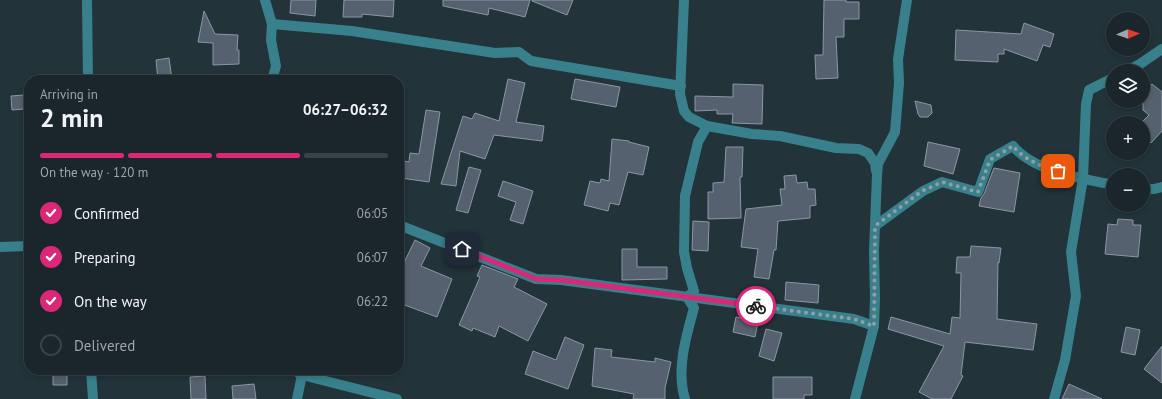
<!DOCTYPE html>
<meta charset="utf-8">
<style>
body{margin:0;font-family:"PT Sans",sans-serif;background:#273238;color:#f1f3f6;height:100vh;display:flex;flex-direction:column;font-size:15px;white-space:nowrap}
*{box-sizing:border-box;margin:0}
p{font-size:13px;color:#9fa5a9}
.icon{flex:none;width:22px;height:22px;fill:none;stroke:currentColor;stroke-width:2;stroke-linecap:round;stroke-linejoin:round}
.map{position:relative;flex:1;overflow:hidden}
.drawer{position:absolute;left:24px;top:75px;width:380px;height:300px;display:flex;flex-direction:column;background:#1a262c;border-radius:16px;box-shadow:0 2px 6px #0003,0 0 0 1px #384348}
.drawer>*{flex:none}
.needle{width:26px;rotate:88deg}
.controls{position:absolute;left:1106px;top:12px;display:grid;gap:8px}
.controls a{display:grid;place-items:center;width:44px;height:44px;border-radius:50%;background:#1a262c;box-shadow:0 2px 6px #0003,0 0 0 1px #384348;font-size:20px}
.pin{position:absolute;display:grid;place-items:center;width:34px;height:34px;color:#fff;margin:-17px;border-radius:8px;box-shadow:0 2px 6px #0006}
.courier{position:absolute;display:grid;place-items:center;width:40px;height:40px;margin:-20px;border:3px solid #db2777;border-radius:50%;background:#fff;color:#222;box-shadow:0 1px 5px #0007}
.headline em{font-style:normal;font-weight:700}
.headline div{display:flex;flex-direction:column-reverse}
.headline{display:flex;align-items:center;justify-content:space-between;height:68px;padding:0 16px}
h1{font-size:26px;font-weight:700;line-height:30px}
.bar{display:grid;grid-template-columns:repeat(4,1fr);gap:6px 4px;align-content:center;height:48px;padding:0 16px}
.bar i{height:5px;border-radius:3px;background:#384348}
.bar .current{background:#db2777}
.bar p{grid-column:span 4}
ol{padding:0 16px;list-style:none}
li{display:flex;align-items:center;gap:12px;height:44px}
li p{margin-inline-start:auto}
li .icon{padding:4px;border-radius:50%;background:#db2777;color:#fff;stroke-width:4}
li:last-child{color:#9fa5a9}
li i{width:22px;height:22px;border:2px solid #384348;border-radius:50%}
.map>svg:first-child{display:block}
.building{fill:#55616e;stroke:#8a97a5}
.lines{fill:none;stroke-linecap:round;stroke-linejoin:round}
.minor{stroke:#38818c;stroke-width:10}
.done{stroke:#929ea4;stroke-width:4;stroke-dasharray:0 7.2}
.route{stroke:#db2777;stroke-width:5}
</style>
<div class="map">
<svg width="1162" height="399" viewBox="0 0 1162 399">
<rect width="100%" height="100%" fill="#22333a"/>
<g class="building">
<path d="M291,0h25l-1,16 -25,-3z"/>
<path d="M344,0h50l-1,17 -31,-3v3h-19z"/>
<path d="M443,0h87l-5,17 -36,-9 -1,7 -45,-9z"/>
<path d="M532,0h41l-6,15 -35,-14z"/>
<path d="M824,0h22v2h13v17h-15v18h-8l2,41 -22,1 -1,-24h8z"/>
<path d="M204,11l11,23 23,1 -1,15h2v14l-26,1v-22l-15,-1z"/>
<path d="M1024,23l30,11 -4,13 -7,-2 -6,16 -33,-12v5h-6v8l-43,-2 1,-30 65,4z"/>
<path d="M169,58l3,22h-14l-2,-20z"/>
<path d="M508,79l17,4 -9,39 28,4 -2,15 -48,-6 -9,24 -25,-8 -4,35 -15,-2 22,-68 9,3 3,-6 24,8z"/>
<path d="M575,79l45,8 -4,20 -45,-8z"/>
<path d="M733,84l30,1 -1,39 -30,-1 1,-9h-16v-4l-22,1v-15l38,1z"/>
<path d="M1152,84l10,8v39l-11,12 -8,-8v-14l6,-6 -6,-5v-16z"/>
<path d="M24,95l1,14 -13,1 -1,-14z"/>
<path d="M915,101l16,4 1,8 -4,4h-8l-2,-3z"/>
<path d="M426,110l14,2 -11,70 -28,-4 2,-17 6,1 1,-9 9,1z"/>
<path d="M612,139l17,2v1l20,5 -6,28 -15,-3 -9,33 -9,-2 -2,8 -24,-6 6,-24 10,2 1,-4 8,2z"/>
<path d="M928,142l32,7 -7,25 -29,-8z"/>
<path d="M726,147h17l-1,30h-2l1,41 -33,1v-27h5v-9l11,-1z"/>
<path d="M469,167l12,3 -13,43 -12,-3z"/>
<path d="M994,168l26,5 -6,39 -35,-6 2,-8 3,-4z"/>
<path d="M796,175l1,8 10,-1 1,7h7l1,16 -6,1v12l-32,3 -2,29h-2l-5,29 -15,-2 4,-28 -17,-2 5,-38 36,-4 -2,-16h5l-1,-13z"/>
<path d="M503,181l30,10 -10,33 -13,-4 6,-18 -18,-6z"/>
<path d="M1118,219l15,1v5h8l-3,32 -33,-3 3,-30 9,1z"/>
<path d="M693,221l16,1 -1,29 -16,-1z"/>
<path d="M415,240l15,8 -9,18 31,13 -15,38 -38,-14v-30z"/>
<path d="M971,246l30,2 -2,15 -1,-1 -1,57 40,5 -4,26 -68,-8 -4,33 2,1 -12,23h-19l-13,-7 25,-46 -56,-17 3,-12 59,17 2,-17 8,1 1,-45h-5l1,-16h13z"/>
<path d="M622,249h15v18h30v12l-45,1z"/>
<path d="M482,265l36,14 -4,8 33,17 -19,37 -29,-15 -4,11 -22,-9 -1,3 -13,-6 21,-48 -3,-1z"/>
<path d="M786,282l33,3 -1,18 -33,-3z"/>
<path d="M736,317l22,5 -3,15 -22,-5z"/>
<path d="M1126,327l14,3 -5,25 -14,-3z"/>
<path d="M766,329l16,4 -8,28 -15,-5z"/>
<path d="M565,337l19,8 -16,44 -43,-15 8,-23 23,9z"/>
<path d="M1162,346v37l-18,-14z"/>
<path d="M595,348l17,2 -1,7 44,5v-4l16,4 -6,26v11h-32l1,-5 -42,-8z"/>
<path d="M53,370l14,1v14h-14z"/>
<path d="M205,376l1,23h-15l-1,-22z"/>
<path d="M773,377h39v18h-8v4h-31z"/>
<path d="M254,384l2,15h-23l-1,-13z"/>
<path d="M1069,384l33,15h-40z"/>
</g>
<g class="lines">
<g class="minor">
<path d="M87,0l1,80"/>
<path d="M265,0l7,24 -1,16 5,26 -4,14"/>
<path d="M684,0l-4,94 4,17 5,6 18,9 45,8 28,2 56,12 23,1 9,4 7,10 1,8"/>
<path d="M272,24l80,7 143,22 24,-1 12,9 150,25"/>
<path d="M1127,71l13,-7 22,-15"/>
<path d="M1143,189h11l8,-2"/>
<path d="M399,225l137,54 25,1 293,39 20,7"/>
<path d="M875,226l48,-35 19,-9 36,10 12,-33 23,-13c21,26 69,32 100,39"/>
<path d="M0,247l29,-1"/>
<path d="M91,370l2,29"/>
<path d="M294,370l8,5 95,24"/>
<path d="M297,399l5,-24"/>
<path d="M685,399c-9,-29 1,-62 9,-91l-7,-11 7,-6 -7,-23 -3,-16 1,-56 13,-54 9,-16"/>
<path d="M855,399l19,-73 1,-28 -1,-47 3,-76 1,-11 17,-32 4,-49 -1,-24 9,-59"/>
<path d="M1054,399l11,-39 11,-64 -5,-44 12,-74 3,-74 3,-14 24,-12"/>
</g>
</g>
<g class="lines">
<path class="done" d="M756,306l98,13 20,7 1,-100 47,-35 20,-9 36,10 12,-32 23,-14c10,13 29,21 45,25"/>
<path class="route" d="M462,249l74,30 25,1 195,26"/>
</g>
</svg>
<div class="controls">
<a><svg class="needle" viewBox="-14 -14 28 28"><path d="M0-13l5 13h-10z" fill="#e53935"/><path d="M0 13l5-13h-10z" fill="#9fa5a9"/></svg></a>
<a><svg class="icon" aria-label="layers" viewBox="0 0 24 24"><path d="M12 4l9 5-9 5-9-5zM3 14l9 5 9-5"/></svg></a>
<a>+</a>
<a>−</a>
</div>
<div class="pin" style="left:1058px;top:171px;background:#ea580c"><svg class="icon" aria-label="bag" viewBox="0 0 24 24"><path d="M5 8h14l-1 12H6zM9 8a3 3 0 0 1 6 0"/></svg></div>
<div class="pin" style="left:462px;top:249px;background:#1f2937"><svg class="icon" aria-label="home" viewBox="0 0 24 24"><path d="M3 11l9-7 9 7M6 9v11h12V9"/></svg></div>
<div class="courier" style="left:756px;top:306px"><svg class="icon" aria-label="bike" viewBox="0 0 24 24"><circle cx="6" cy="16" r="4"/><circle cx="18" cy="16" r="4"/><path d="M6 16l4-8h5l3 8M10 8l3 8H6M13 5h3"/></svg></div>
<section class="drawer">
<div class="headline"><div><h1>2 min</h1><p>Arriving in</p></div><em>06:27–06:32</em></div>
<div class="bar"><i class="current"></i><i class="current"></i><i class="current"></i><i></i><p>On the way · 120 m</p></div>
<ol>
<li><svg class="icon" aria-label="check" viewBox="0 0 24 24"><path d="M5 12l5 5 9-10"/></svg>Confirmed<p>06:05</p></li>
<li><svg class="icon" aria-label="check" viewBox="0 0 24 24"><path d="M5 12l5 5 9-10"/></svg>Preparing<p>06:07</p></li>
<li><svg class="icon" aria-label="check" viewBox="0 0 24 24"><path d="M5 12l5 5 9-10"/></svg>On the way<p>06:22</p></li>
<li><i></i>Delivered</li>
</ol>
</section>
</div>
